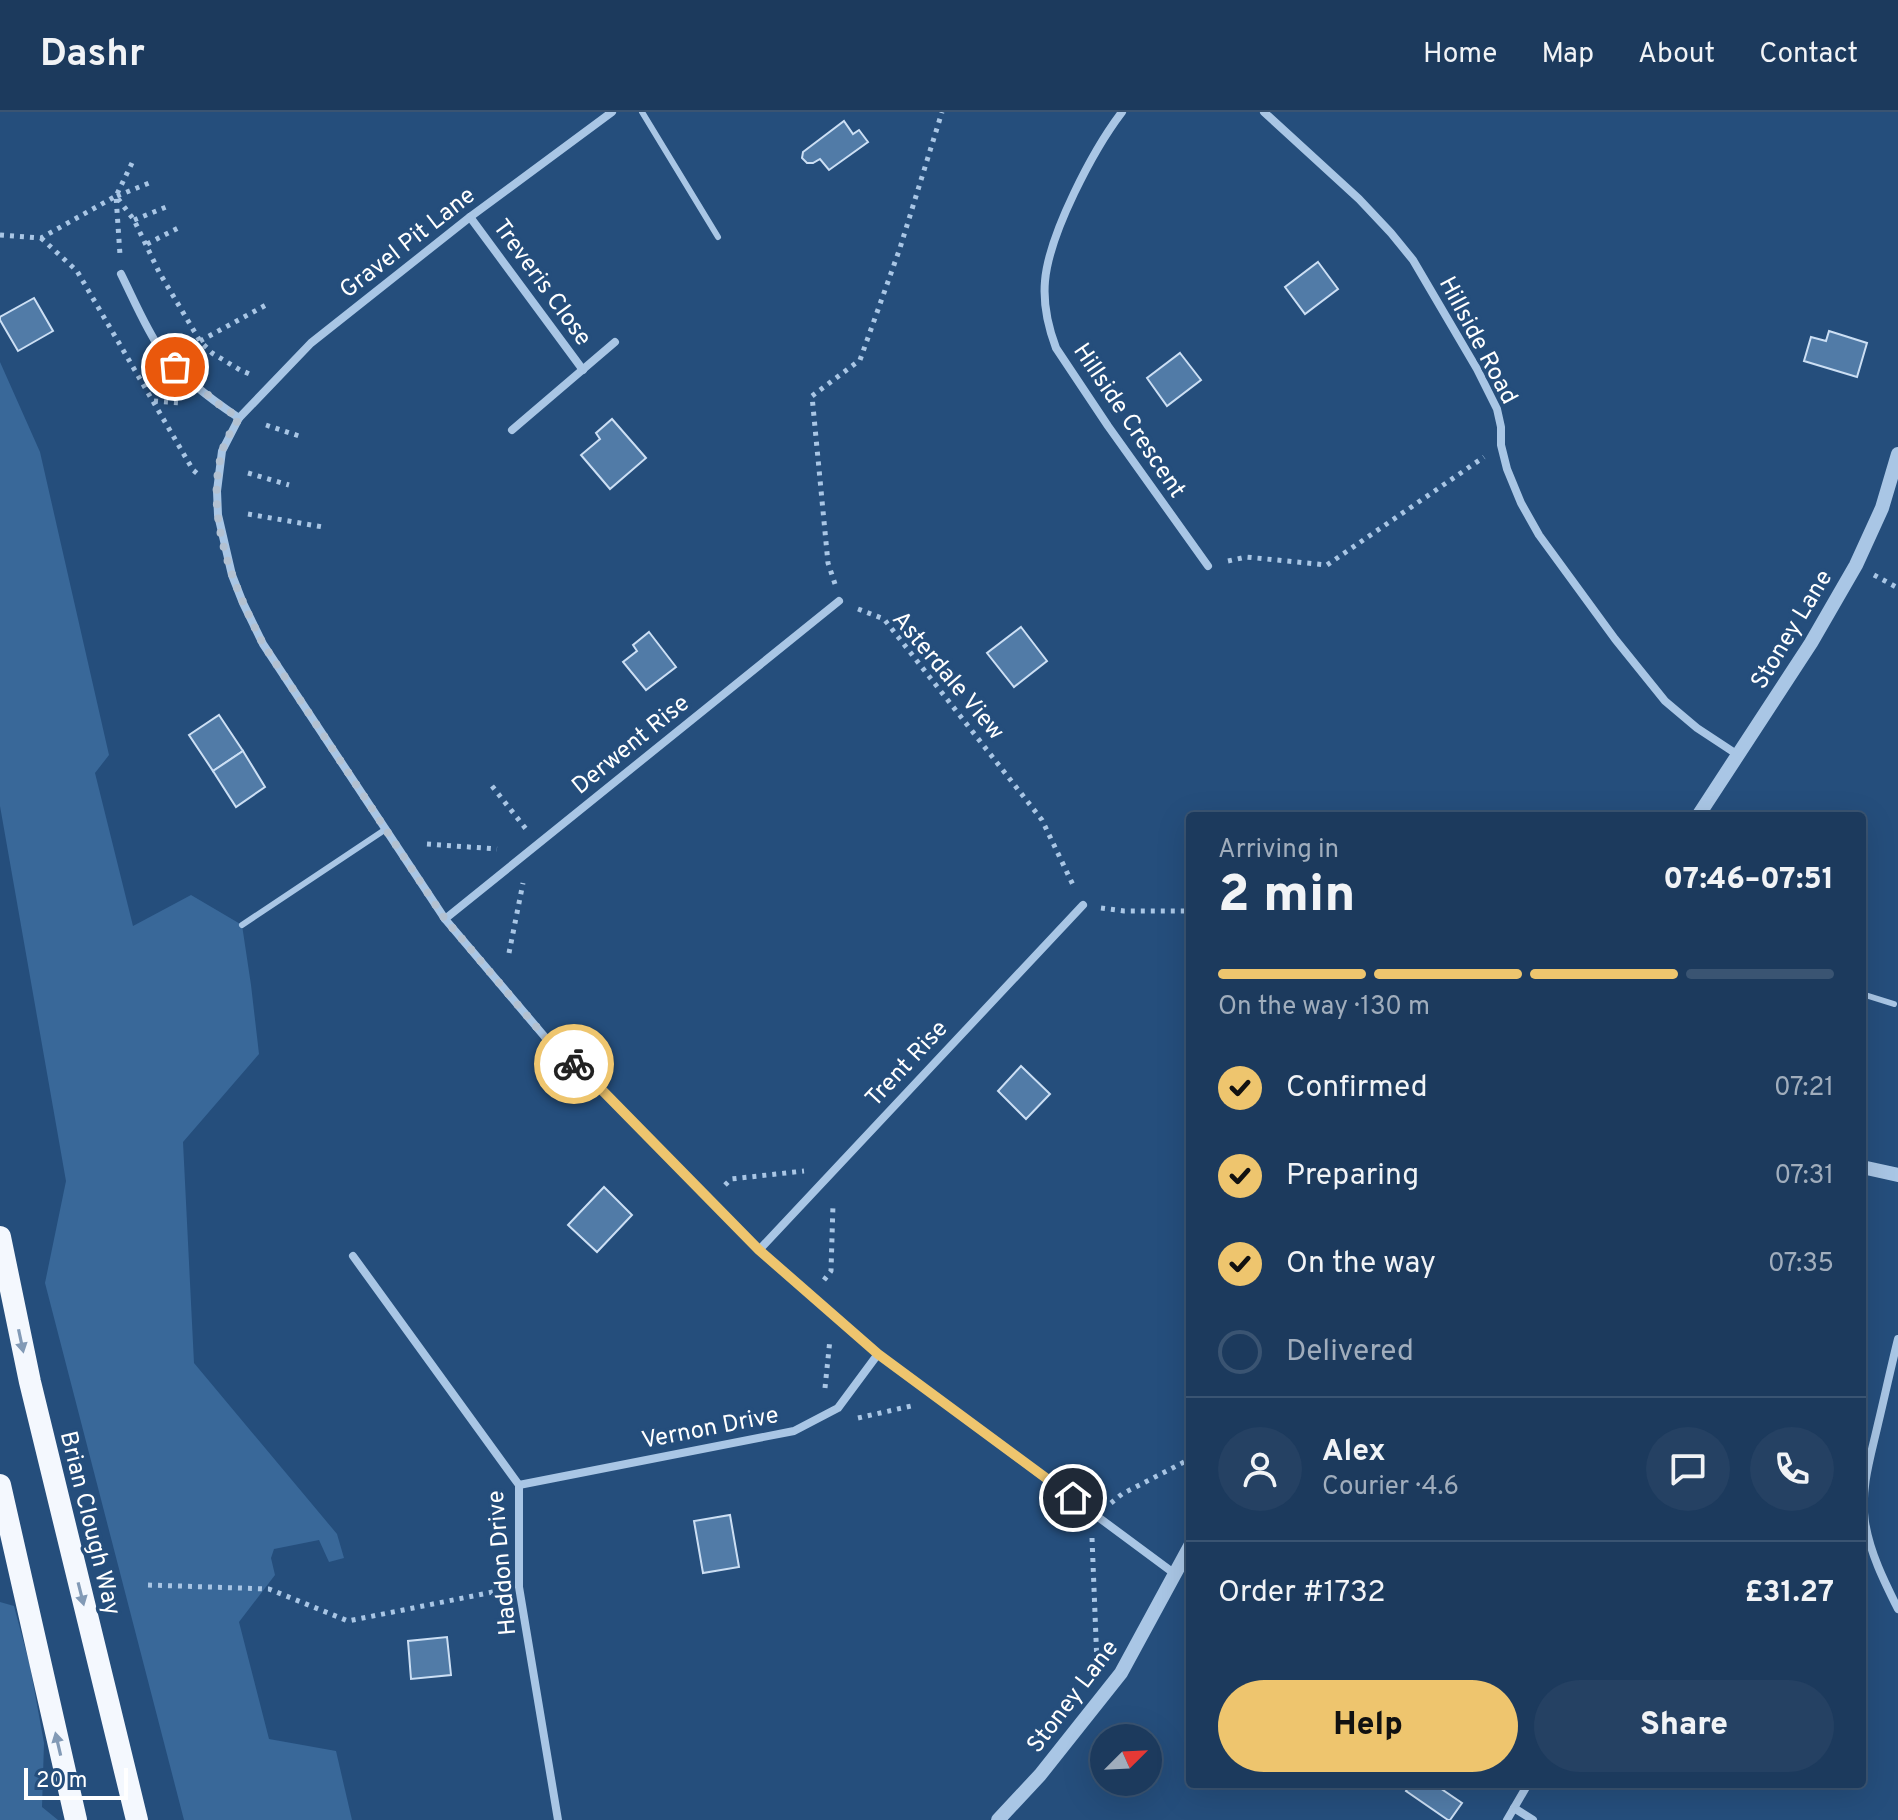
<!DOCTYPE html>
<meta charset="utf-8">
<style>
body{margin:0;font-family:Overpass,sans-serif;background:#254163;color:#f1f3f6;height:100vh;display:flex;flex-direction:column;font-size:30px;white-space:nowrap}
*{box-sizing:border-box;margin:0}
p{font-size:26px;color:#a0adbc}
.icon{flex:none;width:44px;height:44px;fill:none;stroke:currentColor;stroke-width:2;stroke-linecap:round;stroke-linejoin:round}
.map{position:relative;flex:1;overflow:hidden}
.details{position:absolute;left:1186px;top:700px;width:680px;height:976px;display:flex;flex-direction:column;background:#1c3a5d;border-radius:8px;box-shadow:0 8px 32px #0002,0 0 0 2px #3a5472}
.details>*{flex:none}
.needle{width:52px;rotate:66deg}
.controls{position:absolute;left:1090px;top:1612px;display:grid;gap:16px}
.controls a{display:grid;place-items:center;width:72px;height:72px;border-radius:50%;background:#1c3a5d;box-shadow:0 8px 32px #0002,0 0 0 2px #3a5472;font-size:40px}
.scale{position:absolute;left:24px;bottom:20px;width:104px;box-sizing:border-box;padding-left:8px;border:4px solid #fff;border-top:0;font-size:22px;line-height:28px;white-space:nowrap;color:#fff;-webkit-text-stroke:6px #254e7c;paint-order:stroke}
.pin{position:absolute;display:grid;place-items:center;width:68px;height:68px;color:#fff;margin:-34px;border:4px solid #fff;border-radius:50%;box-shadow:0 2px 8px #0007}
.courier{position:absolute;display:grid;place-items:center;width:80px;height:80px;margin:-40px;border:6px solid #eec56e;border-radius:50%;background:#fff;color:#222;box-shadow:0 2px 10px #0007}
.headline em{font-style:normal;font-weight:800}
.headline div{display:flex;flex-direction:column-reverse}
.headline{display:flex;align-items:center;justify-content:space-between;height:136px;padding:0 32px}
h1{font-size:52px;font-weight:800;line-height:60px}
.bar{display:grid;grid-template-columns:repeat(4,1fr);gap:12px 8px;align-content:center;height:96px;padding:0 32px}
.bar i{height:10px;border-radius:6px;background:#3a5472}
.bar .current{background:#eec56e}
.bar p{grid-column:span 4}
.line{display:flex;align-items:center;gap:20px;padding:0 32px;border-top:2px solid #3a5472}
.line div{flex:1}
.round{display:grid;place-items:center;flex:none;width:84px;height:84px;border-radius:42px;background:#254163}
ol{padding:0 32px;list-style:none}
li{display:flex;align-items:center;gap:24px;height:88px}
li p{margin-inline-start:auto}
li .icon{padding:8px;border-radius:50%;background:#eec56e;color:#111;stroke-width:4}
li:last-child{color:#a0adbc}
li i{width:44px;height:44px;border:4px solid #3a5472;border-radius:50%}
.button{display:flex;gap:16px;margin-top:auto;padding:16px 32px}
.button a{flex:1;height:92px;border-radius:48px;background:#eec56e;color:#111;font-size:32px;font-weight:800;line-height:92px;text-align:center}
.button a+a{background:#254163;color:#f1f3f6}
header{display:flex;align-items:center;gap:48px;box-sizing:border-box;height:112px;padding:0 40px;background:#1c3a5d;border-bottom:2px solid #3a5472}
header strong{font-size:38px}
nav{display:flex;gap:44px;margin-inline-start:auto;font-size:28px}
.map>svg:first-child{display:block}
.green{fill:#396899}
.building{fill:#517ba7;stroke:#ccdff4;stroke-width:2}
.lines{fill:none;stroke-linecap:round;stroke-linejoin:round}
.path{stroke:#a9c6e5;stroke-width:5;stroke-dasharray:4 6;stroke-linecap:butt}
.service{stroke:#a9c6e5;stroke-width:6}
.minor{stroke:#a9c6e5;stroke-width:8}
.tertiary{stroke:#a9c6e5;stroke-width:14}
.trunk{stroke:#f4f8fe;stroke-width:22}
.oneway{fill:#829ab6}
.done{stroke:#b3c1d1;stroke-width:8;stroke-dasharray:0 14.4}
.route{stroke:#eec56e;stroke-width:10}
.labels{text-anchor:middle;stroke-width:7;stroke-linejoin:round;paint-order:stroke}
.street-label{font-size:24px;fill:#fff;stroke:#254e7c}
</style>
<header>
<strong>Dashr</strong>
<nav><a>Home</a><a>Map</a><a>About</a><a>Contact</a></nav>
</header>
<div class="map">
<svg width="1898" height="1708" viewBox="0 0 1898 1708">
<rect width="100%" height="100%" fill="#254e7c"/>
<g class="green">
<path d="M0,250l40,90 69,303 -14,18 38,153 58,-31 51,30 9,60 8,69 -76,88 11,221 143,171 7,24 -15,4 -10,-22 -45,9 -3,9 4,17 -36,47 30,117 67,12 16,69h-168l-139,-537 21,-102 -66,-375z"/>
<path d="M0,1490l14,4 16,60 14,77 -2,64 16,13h-58z"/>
</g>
<g class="building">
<path d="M844,9l9,13 6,-4 9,12 -39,28 -9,-11 -7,4h-6l-5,-5 1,-6z"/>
<path d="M1318,150l20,27 -33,25 -20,-27z"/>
<path d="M34,186l19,33 -35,20 -18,-31v-3z"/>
<path d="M1829,219l38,12 -10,34 -53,-16 7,-24 15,4z"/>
<path d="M1180,241l21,27 -34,26 -20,-28z"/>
<path d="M612,307l34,39 -36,31 -29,-34 19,-16 -4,-6z"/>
<path d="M1021,515l26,34 -33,26 -27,-34z"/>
<path d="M649,520l27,35 -30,23 -23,-28 14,-11 -4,-6z"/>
<path d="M219,603l24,36 -30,20 -24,-36z"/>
<path d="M243,639l22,36 -29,20 -23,-36z"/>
<path d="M1021,954l29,28 -24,25 -28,-28z"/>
<path d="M604,1075l28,28 -35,37 -29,-27z"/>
<path d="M730,1403l9,52 -36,6 -9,-52z"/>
<path d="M447,1525l4,38 -40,4 -3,-38z"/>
<path d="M1411,1672h23l28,19 -12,17h-2l-42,-29z"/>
</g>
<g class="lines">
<g class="path">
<path d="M132,51l-16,33 18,24 25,52 41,69 12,12 28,17 12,5"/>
<path d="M117,84l37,-15"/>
<path d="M134,108l32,-13"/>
<path d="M0,123l41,3 75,-42 4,59"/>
<path d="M41,126l36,33 116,199 6,5"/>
<path d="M147,132l31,-16"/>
<path d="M200,229l66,-36"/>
<path d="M154,289l26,2"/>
<path d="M266,313l33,11"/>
<path d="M248,361l41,12"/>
<path d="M248,402l75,13"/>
<path d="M1228,449l18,-4 81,8 157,-108"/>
<path d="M1874,463l24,13"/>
<path d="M835,472l-7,-21 -16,-167 48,-36 40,-112 42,-136"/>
<path d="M858,497l26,10 158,201 32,67"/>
<path d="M492,674l34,43"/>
<path d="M427,732l70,5"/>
<path d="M1101,796l23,3h66"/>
<path d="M509,841l14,-70"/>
<path d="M725,1073l6,-6 73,-8"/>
<path d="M824,1168l7,-9 2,-67"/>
<path d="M825,1276l5,-49"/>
<path d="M858,1306l53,-12"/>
<path d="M1111,1391l11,-9 68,-35"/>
<path d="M1092,1426l5,126"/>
<path d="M148,1473l121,4 79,32 150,-30"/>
</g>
<g class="service">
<path d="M642,0l76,125"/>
<path d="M242,813l144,-96"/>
<path d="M1862,882l32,10"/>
</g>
<g class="minor">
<path d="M612,0l-142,105 -159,126 -72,75 -17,33 -5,40 1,24 14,60 11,28 20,41 182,275 105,124 46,41 163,166 119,104 297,220"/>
<path d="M1122,0c-29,38 -73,122 -77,169 -2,23 3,46 11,67l52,78 100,140"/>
<path d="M1264,0l95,87 32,34 22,27 64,109 20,40 4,18v18l6,24 14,34 18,32 76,104 50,62 32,27 41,27"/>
<path d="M470,105l113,153"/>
<path d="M121,162c13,26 25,55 41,78 20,26 50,48 77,66"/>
<path d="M512,318l103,-88"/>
<path d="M445,807l394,-318"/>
<path d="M759,1138l324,-345"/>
<path d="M353,1144l166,229v102l39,233"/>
<path d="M1898,1227c-7,28 -13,56 -20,85 -7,31 -18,65 -13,98 5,31 19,59 33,87"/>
<path d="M519,1373l275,-54 44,-23 40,-54"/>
<path d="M1514,1696l19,12"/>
<path d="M1507,1708l21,-36"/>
</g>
<g class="tertiary">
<path d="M1698,704l113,-173 45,-78 26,-57 16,-54"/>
<path d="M1862,1055l36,8"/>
<path d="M998,1708l42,-45 81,-102 69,-127"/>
</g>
<g class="trunk">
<path d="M0,1125l30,145 107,438"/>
<path d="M0,1373l76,335"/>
</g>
</g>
<defs><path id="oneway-solid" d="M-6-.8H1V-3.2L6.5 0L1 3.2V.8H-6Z" transform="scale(2)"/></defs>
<g class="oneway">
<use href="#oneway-solid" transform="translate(21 1229) rotate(78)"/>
<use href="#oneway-solid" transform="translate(81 1482) rotate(76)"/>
<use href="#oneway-solid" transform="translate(58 1632) rotate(-103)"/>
</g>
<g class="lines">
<path class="done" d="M175,255l46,39 18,12c-6,11 -14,22 -17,34 -18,66 12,135 41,192l182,275 105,124 24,21"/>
<path class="route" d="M574,952l22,20 163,166 119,104 195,144"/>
</g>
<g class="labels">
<g class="street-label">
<text transform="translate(407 130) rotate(-38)" y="8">Gravel Pit Lane</text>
<text transform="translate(543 170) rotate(54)" y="8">Treveris Close</text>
<text transform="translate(1479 228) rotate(62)" y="8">Hillside Road</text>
<text transform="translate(1130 308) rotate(56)" y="8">Hillside Crescent</text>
<text transform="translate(1791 517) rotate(-59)" y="8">Stoney Lane</text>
<text transform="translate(949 563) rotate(50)" y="8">Asterdale View</text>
<text transform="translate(630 632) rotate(-39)" y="8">Derwent Rise</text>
<text transform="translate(906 951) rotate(-47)" y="8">Trent Rise</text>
<text transform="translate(710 1315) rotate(-11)" y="8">Vernon Drive</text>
<text transform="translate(91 1411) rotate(76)" y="8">Brian Clough Way</text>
<text transform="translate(501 1451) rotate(-95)" y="8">Haddon Drive</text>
<text transform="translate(1072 1584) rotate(-53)" y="8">Stoney Lane</text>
</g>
</g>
</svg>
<div class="controls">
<a><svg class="needle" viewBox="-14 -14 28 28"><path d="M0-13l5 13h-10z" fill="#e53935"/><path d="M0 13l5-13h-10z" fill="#a0adbc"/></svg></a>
</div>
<div class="scale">20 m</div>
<div class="pin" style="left:175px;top:255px;background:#ea580c"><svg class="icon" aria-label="bag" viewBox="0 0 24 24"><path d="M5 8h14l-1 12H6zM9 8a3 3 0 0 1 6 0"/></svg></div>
<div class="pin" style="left:1073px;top:1386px;background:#1f2937"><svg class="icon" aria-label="home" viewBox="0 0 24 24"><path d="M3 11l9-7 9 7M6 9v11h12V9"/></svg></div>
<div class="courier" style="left:574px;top:952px"><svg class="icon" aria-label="bike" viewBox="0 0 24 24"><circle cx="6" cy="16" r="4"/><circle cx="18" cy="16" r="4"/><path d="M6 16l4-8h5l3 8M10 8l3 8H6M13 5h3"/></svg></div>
<section class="details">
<div class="headline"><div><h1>2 min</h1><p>Arriving in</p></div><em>07:46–07:51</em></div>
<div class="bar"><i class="current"></i><i class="current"></i><i class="current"></i><i></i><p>On the way · 130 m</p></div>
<ol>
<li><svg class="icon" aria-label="check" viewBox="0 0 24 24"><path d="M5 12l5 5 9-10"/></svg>Confirmed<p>07:21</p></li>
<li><svg class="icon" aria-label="check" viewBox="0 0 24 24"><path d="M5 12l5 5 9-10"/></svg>Preparing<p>07:31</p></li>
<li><svg class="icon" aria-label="check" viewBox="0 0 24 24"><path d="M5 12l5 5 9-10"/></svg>On the way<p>07:35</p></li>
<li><i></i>Delivered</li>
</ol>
<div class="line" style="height:144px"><a class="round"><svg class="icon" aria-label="person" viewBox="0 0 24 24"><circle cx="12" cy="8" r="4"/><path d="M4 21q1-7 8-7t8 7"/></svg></a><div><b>Alex</b><p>Courier · 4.6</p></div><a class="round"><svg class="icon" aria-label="chat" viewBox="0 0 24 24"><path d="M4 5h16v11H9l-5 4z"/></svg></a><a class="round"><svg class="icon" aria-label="phone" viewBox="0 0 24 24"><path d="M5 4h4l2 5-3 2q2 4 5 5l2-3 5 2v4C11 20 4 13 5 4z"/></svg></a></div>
<div class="line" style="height:104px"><div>Order #1732</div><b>£31.27</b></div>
<div class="button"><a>Help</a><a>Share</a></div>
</section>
</div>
